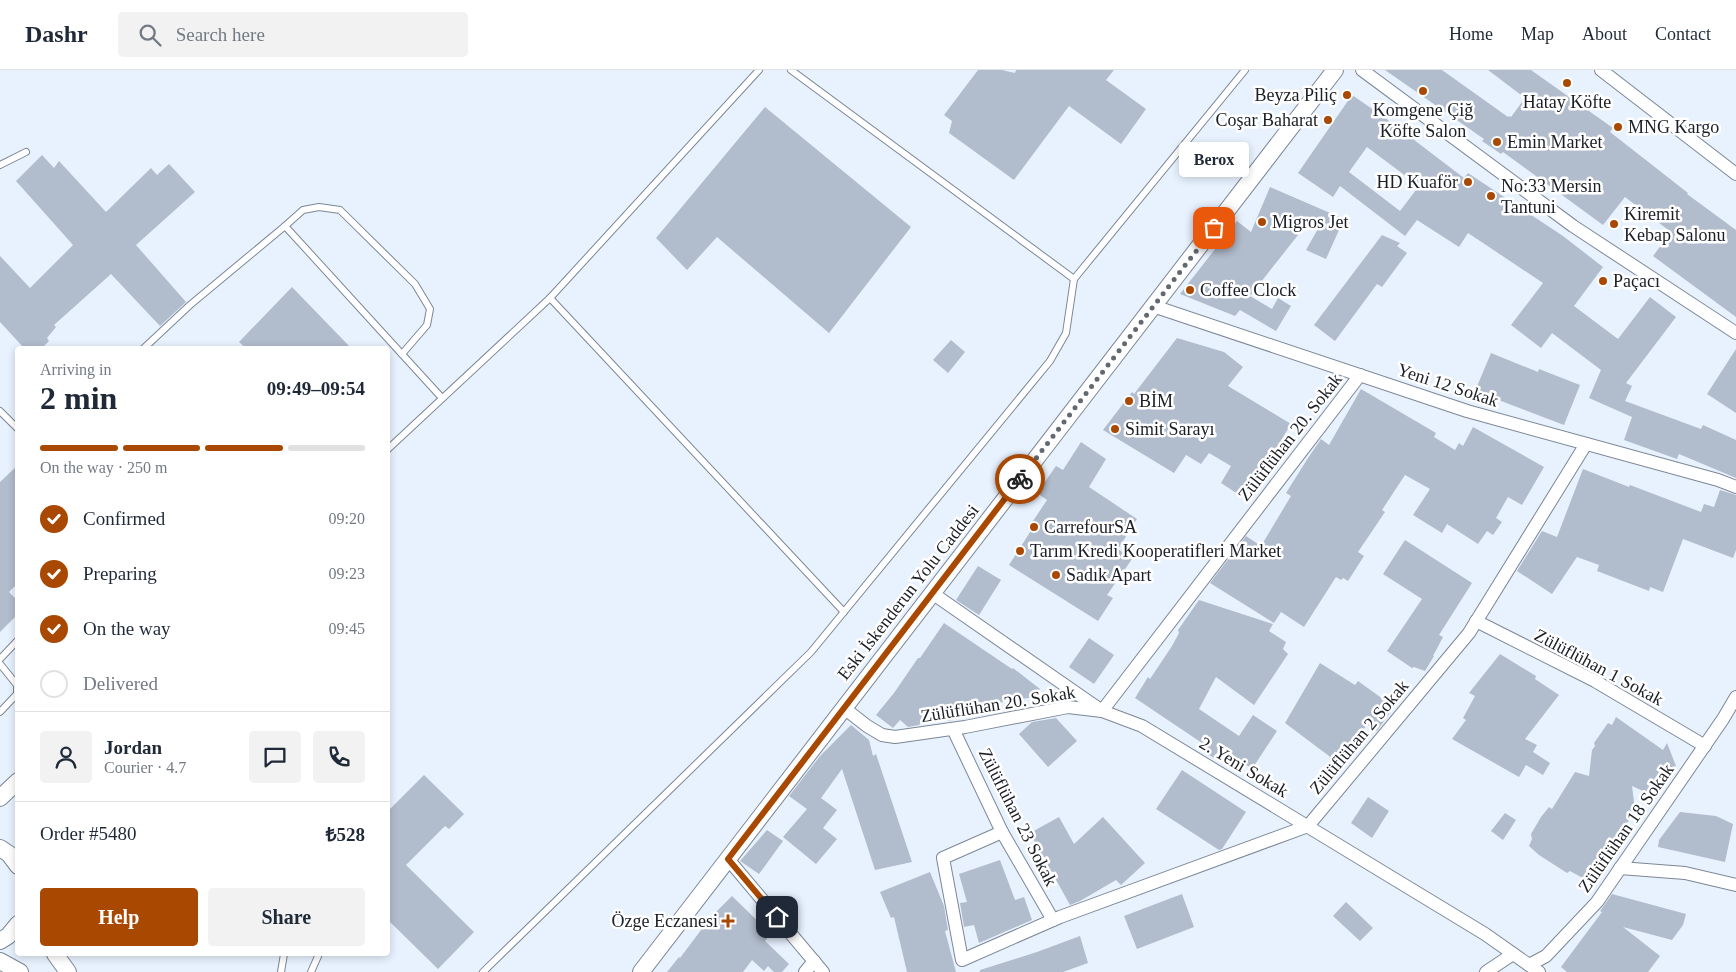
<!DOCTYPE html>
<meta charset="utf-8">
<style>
body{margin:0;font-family:"Times New Roman",serif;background:#f2f2f3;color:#1f2937;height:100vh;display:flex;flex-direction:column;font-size:19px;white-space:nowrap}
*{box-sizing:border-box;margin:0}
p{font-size:16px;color:#747a83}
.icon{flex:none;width:28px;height:28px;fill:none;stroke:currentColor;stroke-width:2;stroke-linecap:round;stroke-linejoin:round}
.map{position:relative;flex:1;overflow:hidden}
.sheet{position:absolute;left:15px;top:276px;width:375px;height:610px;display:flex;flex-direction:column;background:#fff;border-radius:5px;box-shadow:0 2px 8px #0003}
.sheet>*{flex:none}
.pin{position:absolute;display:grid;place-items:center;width:42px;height:42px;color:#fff;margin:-21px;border-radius:10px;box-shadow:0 2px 8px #0006}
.courier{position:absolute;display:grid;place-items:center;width:50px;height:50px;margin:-25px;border:4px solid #a94800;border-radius:50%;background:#fff;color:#222;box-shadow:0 1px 6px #0007}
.bubble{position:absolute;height:35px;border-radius:5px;background:#fff;box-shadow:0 2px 8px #0003;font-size:16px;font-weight:700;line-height:35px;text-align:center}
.summary em{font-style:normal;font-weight:700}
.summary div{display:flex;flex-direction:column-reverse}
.summary{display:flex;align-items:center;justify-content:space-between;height:85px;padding:0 25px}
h1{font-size:32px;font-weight:700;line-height:38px}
.bar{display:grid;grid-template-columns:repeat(4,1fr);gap:8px 5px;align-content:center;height:60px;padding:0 25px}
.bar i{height:6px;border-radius:4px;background:#e0e1e3}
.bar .on{background:#a94800}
.bar p{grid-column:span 4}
.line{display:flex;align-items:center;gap:12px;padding:0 25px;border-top:1px solid #e0e1e3}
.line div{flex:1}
.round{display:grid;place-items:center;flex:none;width:52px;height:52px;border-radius:5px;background:#f2f2f3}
ol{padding:0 25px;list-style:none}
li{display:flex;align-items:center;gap:15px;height:55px}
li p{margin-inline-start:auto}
li .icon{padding:5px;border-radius:50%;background:#a94800;color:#fff;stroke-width:4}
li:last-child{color:#747a83}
li i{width:28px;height:28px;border:2px solid #e0e1e3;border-radius:50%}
.button{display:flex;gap:10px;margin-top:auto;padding:10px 25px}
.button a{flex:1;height:58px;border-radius:5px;background:#a94800;color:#fff;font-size:20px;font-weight:700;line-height:58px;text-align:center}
.button a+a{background:#f2f2f3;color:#1f2937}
header{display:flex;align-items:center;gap:30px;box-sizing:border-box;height:70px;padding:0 25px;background:#fff;border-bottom:1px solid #e0e1e3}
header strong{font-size:24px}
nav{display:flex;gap:28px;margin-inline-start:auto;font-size:18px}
.search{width:350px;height:45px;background:#f2f2f3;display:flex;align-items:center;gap:12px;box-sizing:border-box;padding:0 18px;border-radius:5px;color:#747a83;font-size:19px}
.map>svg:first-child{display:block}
.building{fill:#b1bccc;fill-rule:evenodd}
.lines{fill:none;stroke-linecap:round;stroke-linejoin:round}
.service-casing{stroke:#7c8796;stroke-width:8}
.minor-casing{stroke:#7c8796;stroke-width:14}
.tertiary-casing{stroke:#7c8796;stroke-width:18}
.service{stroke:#fff;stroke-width:6}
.minor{stroke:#fff;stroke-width:12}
.tertiary{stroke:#fff;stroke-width:16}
.done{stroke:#636971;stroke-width:5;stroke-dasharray:0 9}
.route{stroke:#a94800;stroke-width:6}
.poi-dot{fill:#a94800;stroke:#fff;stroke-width:2}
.labels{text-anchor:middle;stroke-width:5;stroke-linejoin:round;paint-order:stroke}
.poi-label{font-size:18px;fill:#1b1f25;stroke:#fff;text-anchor:start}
.street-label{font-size:18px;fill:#1b1f25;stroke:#fff}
</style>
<header>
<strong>Dashr</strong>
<div class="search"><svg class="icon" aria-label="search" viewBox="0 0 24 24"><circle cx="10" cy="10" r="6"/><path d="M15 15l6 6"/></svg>Search here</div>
<nav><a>Home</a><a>Map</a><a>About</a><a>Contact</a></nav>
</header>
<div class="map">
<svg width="1736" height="902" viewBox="0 0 1736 902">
<rect width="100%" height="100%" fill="#e8f2ff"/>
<g class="building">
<path d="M978,0h24l13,3 1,-3h98l-8,10 40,29 -25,35 -52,-38 -55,74 -65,-47 3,-12 -8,-6z"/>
<path d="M1385,0h57l66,47 1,-1 2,1 14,-19 -37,-28h43l82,58 -3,4 78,61 -1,1 49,36v87l-83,-61 18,-24 -46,-35 -22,28 -100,-73 -2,2 -19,-13 2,-2z"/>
<path d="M1352,25l32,22 80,61 4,-5 95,63 40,31 -29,39 44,33 32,-42 26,20 -50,66 6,3 -7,15 76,28 2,-4 33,15v38l-57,-24 -2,5 -53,-19 8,-23 -43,-19 12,-28 -49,-37 -11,15 -30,-23 32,-42 -75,-50 -9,14 -42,-27 -12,16 -65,-50 -7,11 -35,-24zM1367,77l52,39 -19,25 -51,-39z"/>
<path d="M765,37l146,120 -82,106 -112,-96 -30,33 -31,-32z"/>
<path d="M42,85l12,13 5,-7 47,51 45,-44 6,7 12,-11 26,28 -59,53 50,57 -26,24 -49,-52 -57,51 2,2 -9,11 2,3 -8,8h-16l-25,-27v-66l30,32 43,-43 -57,-64z"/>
<path d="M1270,117l74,32 -18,40 -20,-9 13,-23 -10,-6 -59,75 22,13 6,-11 13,8 -15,25 -36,-21 -5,6 -55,-22 57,-73 14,11z"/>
<path d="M1382,165l18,8 -3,3 10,7 -25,34 -5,-3 -42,57 -21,-16z"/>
<path d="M292,217l60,62h-105l-8,-7z"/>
<path d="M1177,268l47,14 19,15 -15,19 63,38 -31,51 1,1 -14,24 -26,-17 10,-17 -22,-13 -8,11 -15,-9 -12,18 -71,-43 29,-38 2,2z"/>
<path d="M951,270l14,12 -17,21 -15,-13z"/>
<path d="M1736,279v64l-29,-19z"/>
<path d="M1491,283l47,19 1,-3 41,16 -16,40 -89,-34z"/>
<path d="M1361,319l75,44 -2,4 21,13 4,-7 4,3 10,-19 71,40 -22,38 -14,-8 -12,21 6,4 -9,13 -6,-4 -9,13 -31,-20 -5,9 -29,-18 17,-26 -25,-14 -23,35 3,2 -27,40 6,4 -16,25 -5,-3 -2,2 -5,-3 -32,50 -23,-15 -7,11 -64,-40 36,-47 15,10 30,-50 -5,-3 22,-35 13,-19 8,6z"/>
<path d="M1081,372l25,17 -17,28 48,32 -19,30 14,10 -25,36 6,3 -15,23 -89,-56 23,-36 -3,-2 18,-27 -10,-7 19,-27 7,4z"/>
<path d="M18,395v118l-9,9 9,9v13l-18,18v-150z"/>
<path d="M1583,399l46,18 1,-2 71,27 3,-8 10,3 6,-17 16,5v55l-3,8 -50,-19 -20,53 -13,-5 -1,4 -52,-20 2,-6 -22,-8 -25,37 -35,-23 25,-40 15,6z"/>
<path d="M1405,470l67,43 -33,52 4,2 -10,19h1l-9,15 -11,-4 -2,1 -25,-17 35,-52 -39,-25z"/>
<path d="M978,496l23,14 -22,35 -23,-15z"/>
<path d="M1199,530l74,24 -4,7 17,11 -3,7 5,5 -34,51 -38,-28 -17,32 40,27 14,-21 24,16 -25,38 -32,-22 -6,11 -13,-8 4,-5 -70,-47 13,-21 2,2 22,-33 7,-13 -1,-3z"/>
<path d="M944,553l68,46 1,-1 27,21v7l-79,13 -8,11 -5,1 -17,-11 -12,15 -11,2 -8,-7 -7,8 -17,-13 18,-22 24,-35h2z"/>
<path d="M1089,568l25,17 -20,29 -25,-17z"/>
<path d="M1500,584l36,22 -1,3 24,16 -34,44 12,6 -4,7 17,11 -7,12 -17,-10 -7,12 -67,-38 14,-19 -3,-2 12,-22 -6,-3z"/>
<path d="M1320,593l35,22 3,-4 36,26 -17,24 -10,-6 -30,37 -52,-39z"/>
<path d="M1616,647l47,33 4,-7 9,23 -16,26 -10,2 -18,-8 3,24 -13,22 -1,-1 -31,51 -20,-11 -3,2 -28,-18 -10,-9 3,-7 -1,-5 10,-17 8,-10 3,2 23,-37 14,4 3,-26 3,-4 -1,-3 14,-20 4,2z"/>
<path d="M1056,648l21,23 -29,26 -29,-33 13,-12z"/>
<path d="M851,655l18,15 4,16 3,-2 36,108 -37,8 -33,-101 -21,29 16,12 -14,18 14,11 -21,25 -33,-27 24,-28 -18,-13 31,-40z"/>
<path d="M1182,700l64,42 -24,37 -3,1 -63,-41z"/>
<path d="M424,705l40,39 -15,15 -4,-3 -39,39 68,67 -36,37 -50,-49v-109z"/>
<path d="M1368,727l21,14 -17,27 -21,-15z"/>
<path d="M1680,742l36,4 17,8 -8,38 -67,-15 1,-7z"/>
<path d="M1505,743l11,7 -13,20 -12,-9z"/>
<path d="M1059,747l15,27 29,-27 42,46 -24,22 -5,-5 -36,21 -10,4 -40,-72z"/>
<path d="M767,760l16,11 -24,33 -19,-13z"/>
<path d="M1000,790l15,40 9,-3 8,23 -53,23 -5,-18 -10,2 -4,-24 7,-1 -8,-28z"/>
<path d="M930,802l14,34 4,24 -3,1 11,41h-49l-13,-55 -3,1 -11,-26z"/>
<path d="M1182,824l12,33 -57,22 -13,-33z"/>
<path d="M1612,824l74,20 -3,11 -11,15 -49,-13 37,29 -12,16h-81l-6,-5 41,-55 -2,-1z"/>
<path d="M732,826l39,38 -6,7 24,23 -7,8h-8l-6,-6 -4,5 -12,-11 -9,12h-76l12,-15 1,1 30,-40z"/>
<path d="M1346,832l27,26 -13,13 -27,-25z"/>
<path d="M1080,866l8,27 -25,9h-83v-2l57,-18z"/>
</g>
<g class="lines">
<defs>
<g id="service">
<path d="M0,95l26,-13"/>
<path d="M285,156l18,-16 16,-3 21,3 75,74 15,25 -3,16 -25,29"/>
<path d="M1074,209l171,-209"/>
<path d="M550,228l294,314"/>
<path d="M143,279l47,-44 95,-79 157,172"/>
<path d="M0,341l18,18"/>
<path d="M388,379l162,-151 209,-228"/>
<path d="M0,589l18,-19"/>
<path d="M0,594l17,21v9l-17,18"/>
<path d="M281,902l3,-18"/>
<path d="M311,902l8,-18"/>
<path d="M483,902l328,-320 239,-291 16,-28 8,-54 -283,-209"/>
</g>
<g id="minor">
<path d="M1362,0l211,156 163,107"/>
<path d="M1601,0l135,104"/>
<path d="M1153,236l314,105 251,69 18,7"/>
<path d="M932,523l170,118 40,15 343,208 54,38"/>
<path d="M1476,551l119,60 110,65"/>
<path d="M844,638l23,18 15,9 13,2 70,-10 103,-20 34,4 258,-336"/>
<path d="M953,659l49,103 51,88"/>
<path d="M1002,762l-59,26 19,102 98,-43 248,-91 161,-193 117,-189"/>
<path d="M728,789l95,113"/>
<path d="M1620,798l65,5 51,12"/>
<path d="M1529,895l17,-9 51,-54 126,-183 13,-22"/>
<path d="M805,902l9,-11"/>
<path d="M1486,902l27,-18"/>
</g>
<g id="tertiary">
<path d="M0,728l18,-17"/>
<path d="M0,778l9,6 9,12"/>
<path d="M0,871l8,-5 10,-12"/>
<path d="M55,884l13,18"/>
<path d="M0,891l20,11"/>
<path d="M641,902l694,-902"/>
</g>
</defs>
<use href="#service" class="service-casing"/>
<use href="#minor" class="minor-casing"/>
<use href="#tertiary" class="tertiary-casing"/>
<use href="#service" class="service"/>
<use href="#minor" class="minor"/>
<use href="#tertiary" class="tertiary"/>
</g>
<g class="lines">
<path class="done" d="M1020,409l194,-251"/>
<path class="route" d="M777,847l-49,-58 292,-380"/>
</g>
<g class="poi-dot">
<circle cx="1567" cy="13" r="5"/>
<circle cx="1423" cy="21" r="5"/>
<circle cx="1347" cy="25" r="5"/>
<circle cx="1328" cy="50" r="5"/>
<circle cx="1618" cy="57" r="5"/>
<circle cx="1497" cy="72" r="5"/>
<circle cx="1468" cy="112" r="5"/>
<circle cx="1491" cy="126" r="5"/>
<circle cx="1262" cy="152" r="5"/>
<circle cx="1614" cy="154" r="5"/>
<circle cx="1603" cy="211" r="5"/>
<circle cx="1190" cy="220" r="5"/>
<circle cx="1129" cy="331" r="5"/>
<circle cx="1115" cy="359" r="5"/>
<circle cx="1034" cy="457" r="5"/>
<circle cx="1020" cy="481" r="5"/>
<circle cx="1056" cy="505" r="5"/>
<path d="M725.5 843.5h5v5h5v5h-5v5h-5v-5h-5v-5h5z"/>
</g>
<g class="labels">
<g class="poi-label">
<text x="1337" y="31" text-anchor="end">Beyza Piliç</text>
<text x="1567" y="38" text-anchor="middle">Hatay Köfte</text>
<text x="1423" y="46" text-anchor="middle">Komgene Çiğ<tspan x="1423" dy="21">Köfte Salon</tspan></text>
<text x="1318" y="56" text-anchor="end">Coşar Baharat</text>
<text x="1628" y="63">MNG Kargo</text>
<text x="1507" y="78">Emin Market</text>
<text x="1458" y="118" text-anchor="end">HD Kuaför</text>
<text x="1501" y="122">No:33 Mersin<tspan x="1501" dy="21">Tantuni</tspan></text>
<text x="1624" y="150">Kiremit<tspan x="1624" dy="21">Kebap Salonu</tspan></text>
<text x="1272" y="158">Migros Jet</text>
<text x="1613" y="217">Paçacı</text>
<text x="1200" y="226">Coffee Clock</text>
<text x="1139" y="337">BİM</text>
<text x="1125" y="365">Simit Sarayı</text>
<text x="1044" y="463">CarrefourSA</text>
<text x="1030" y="487">Tarım Kredi Kooperatifleri Market</text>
<text x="1066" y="511">Sadık Apart</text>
<text x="718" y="857" text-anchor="end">Özge Eczanesi</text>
</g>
<g class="street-label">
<text transform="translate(1448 315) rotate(18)" y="6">Yeni 12 Sokak</text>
<text transform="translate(1290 367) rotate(-52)" y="6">Zülüflühan 20. Sokak</text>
<text transform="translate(908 522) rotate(-52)" y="6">Eski İskenderun Yolu Caddesi</text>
<text transform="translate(1599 597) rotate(28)" y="6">Zülüflühan 1 Sokak</text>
<text transform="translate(998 634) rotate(-9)" y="6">Zülüflühan 20. Sokak</text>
<text transform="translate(1359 667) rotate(-50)" y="6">Zülüflühan 2 Sokak</text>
<text transform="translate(1244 697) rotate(31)" y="6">2. Yeni Sokak</text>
<text transform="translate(1018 747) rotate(63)" y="6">Zülüflühan 23 Sokak</text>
<text transform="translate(1626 758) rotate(-55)" y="6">Zülüflühan 18 Sokak</text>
</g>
</g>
</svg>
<div class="pin" style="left:1214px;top:158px;background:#ea580c"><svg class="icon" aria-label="bag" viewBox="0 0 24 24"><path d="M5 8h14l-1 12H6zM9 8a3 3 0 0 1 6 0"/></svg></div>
<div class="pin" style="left:777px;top:847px;background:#1f2937"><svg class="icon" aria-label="home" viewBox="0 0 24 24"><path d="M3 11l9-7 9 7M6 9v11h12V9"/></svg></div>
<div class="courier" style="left:1020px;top:409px"><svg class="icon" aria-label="bike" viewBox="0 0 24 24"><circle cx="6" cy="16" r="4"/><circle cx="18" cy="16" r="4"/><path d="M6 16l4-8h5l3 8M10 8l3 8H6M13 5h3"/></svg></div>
<div class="bubble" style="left:1179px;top:72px;width:70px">Berox</div>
<section class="sheet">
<div class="summary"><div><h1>2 min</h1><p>Arriving in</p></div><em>09:49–09:54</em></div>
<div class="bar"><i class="on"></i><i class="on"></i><i class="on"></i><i></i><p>On the way · 250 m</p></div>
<ol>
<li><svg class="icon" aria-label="check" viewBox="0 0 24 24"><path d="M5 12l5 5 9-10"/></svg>Confirmed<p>09:20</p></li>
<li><svg class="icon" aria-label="check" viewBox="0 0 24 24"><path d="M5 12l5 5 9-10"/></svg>Preparing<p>09:23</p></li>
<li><svg class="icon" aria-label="check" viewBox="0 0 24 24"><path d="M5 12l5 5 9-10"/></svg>On the way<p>09:45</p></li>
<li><i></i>Delivered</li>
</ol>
<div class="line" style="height:90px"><a class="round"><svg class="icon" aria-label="person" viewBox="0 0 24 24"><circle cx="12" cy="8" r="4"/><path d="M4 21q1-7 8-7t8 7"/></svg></a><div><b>Jordan</b><p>Courier · 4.7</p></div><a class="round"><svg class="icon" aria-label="chat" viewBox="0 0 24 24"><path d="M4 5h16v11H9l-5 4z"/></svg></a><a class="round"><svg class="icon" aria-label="phone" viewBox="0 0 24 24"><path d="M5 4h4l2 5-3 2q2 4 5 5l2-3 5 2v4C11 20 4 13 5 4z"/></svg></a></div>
<div class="line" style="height:65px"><div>Order #5480</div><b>₺528</b></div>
<div class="button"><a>Help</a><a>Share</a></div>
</section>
</div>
